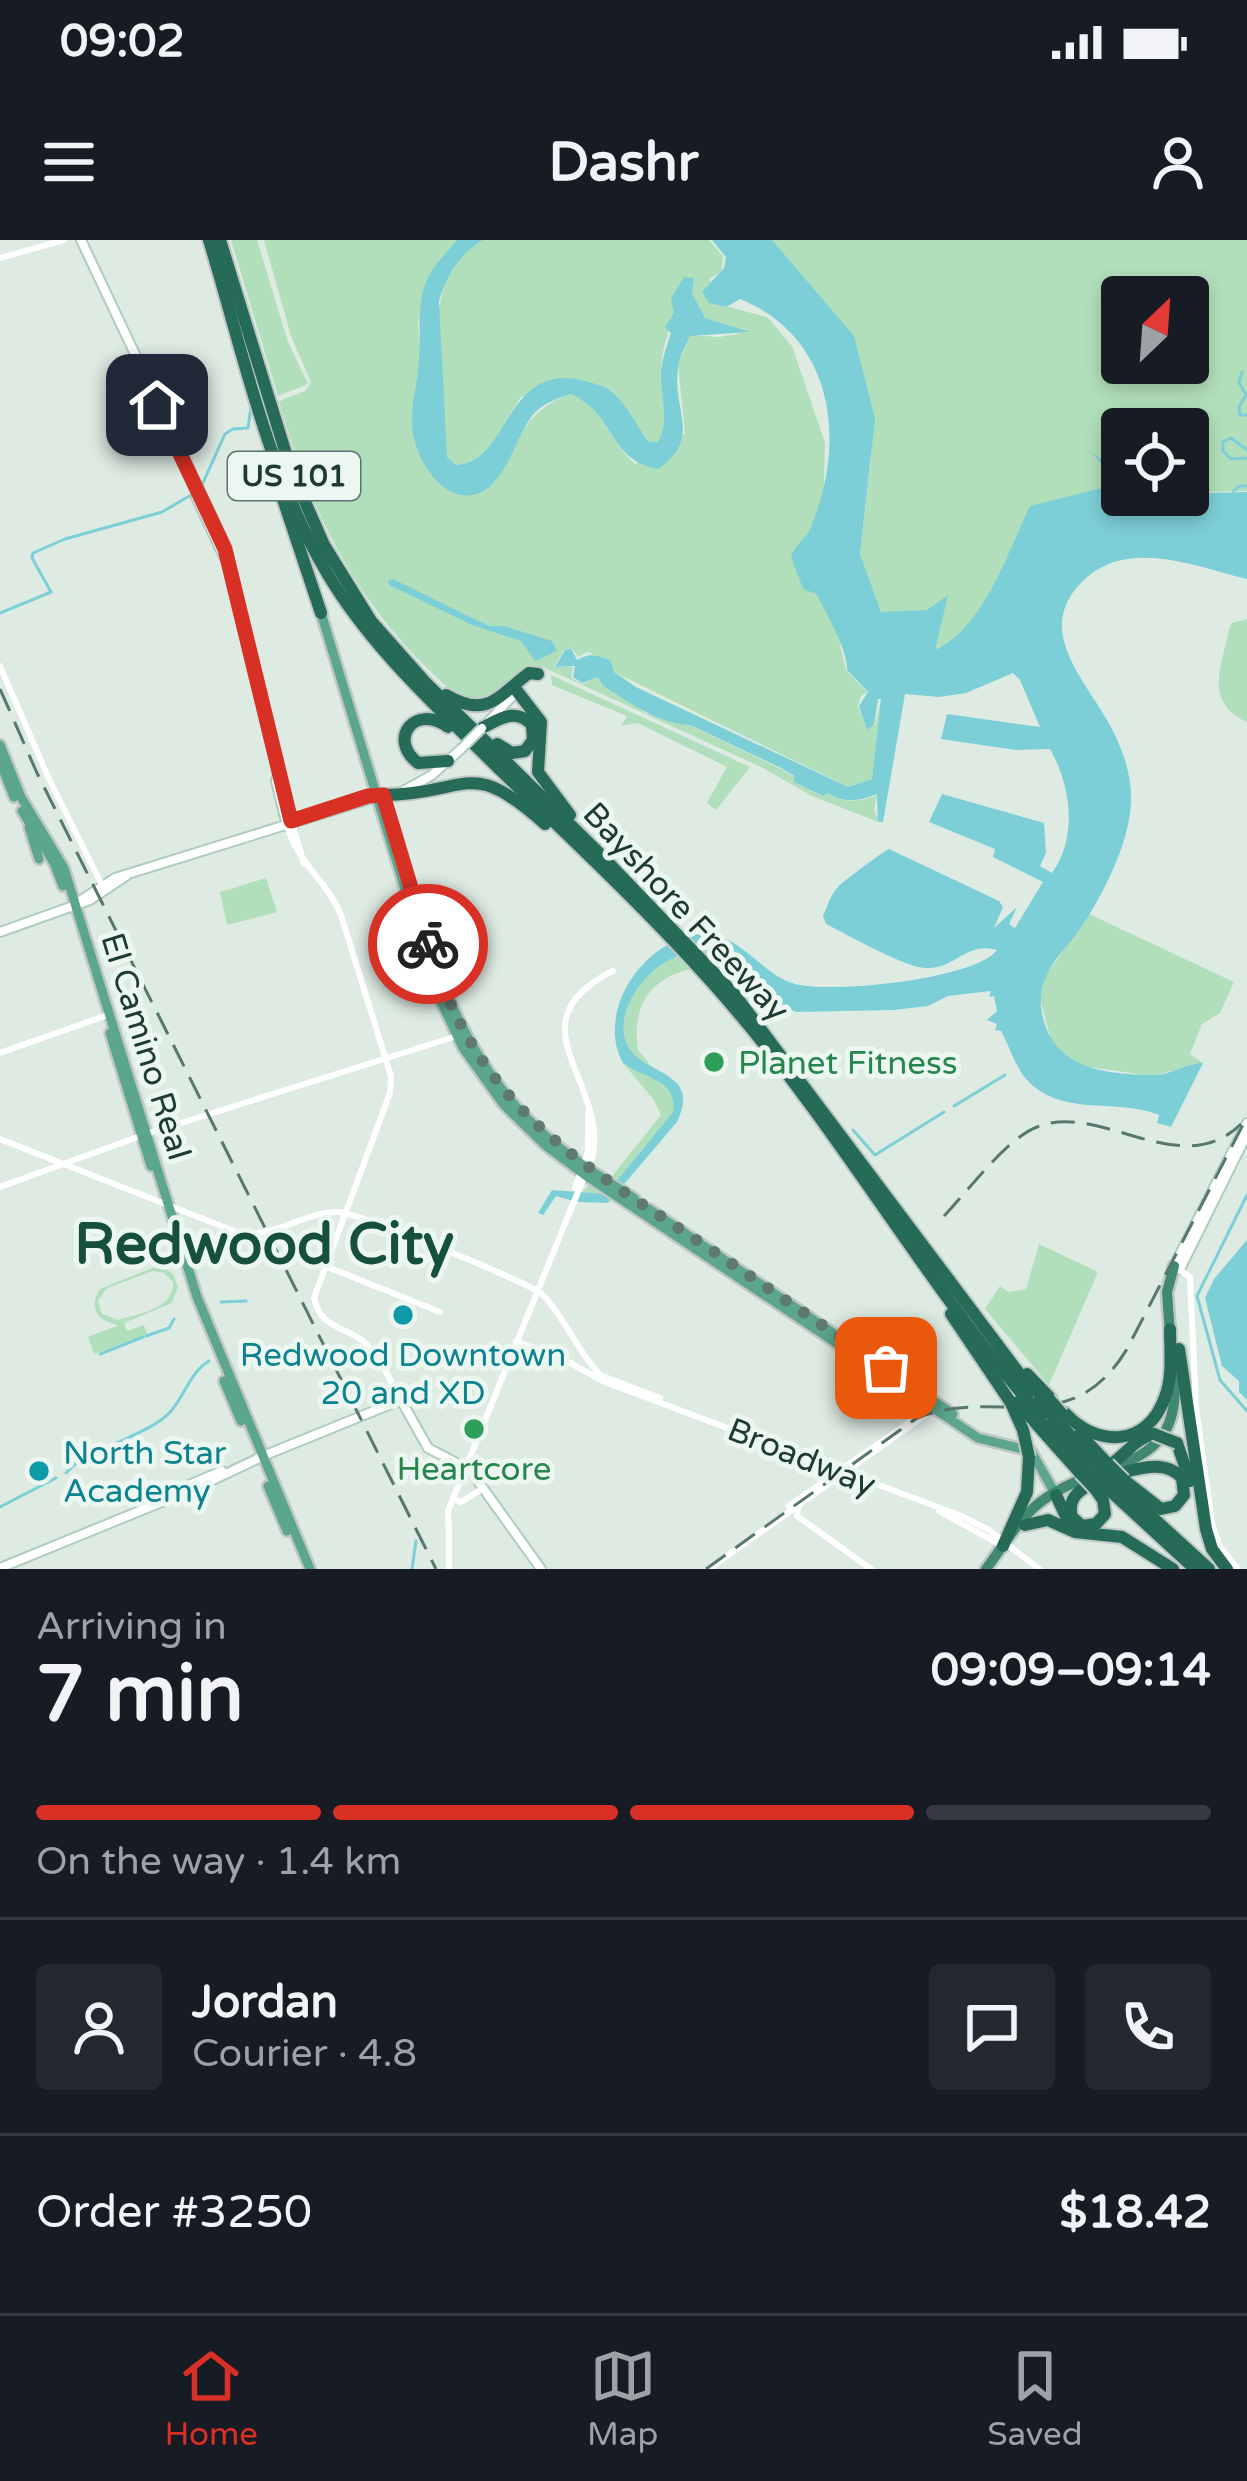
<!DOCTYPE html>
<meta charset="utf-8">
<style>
body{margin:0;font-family:"Varela Round",sans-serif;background:#242831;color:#f1f3f6;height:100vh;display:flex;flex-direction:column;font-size:45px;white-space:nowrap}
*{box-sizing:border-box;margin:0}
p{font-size:39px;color:#9ea1a6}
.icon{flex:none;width:66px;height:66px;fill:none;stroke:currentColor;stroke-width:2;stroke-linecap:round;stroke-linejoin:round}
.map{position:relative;height:1329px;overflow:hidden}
.sheet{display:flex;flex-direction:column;background:#171b24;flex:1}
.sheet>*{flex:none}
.needle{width:78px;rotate:25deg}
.controls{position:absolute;left:1101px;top:36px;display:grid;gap:24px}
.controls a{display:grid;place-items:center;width:108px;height:108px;border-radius:12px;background:#171b24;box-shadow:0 6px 18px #0003;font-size:60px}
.pin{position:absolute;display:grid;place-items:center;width:102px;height:102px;color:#fff;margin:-51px;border-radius:24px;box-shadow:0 6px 18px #0006}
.courier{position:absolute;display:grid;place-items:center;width:120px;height:120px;margin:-60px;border:9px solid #d93025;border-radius:50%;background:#fff;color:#222;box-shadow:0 3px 15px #0007}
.overview em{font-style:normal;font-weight:800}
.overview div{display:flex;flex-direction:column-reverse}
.overview{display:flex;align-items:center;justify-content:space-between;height:204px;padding:0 36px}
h1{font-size:78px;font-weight:800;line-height:90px}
.bar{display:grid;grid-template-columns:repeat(4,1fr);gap:18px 12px;align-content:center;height:144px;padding:0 36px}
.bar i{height:15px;border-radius:9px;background:#363941}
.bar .current{background:#d93025}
.bar p{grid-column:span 4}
.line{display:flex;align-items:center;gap:30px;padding:0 36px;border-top:3px solid #363941}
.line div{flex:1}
.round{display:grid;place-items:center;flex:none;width:126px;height:126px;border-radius:12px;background:#242831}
.status{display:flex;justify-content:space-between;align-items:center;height:84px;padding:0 60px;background:#171b24;direction:ltr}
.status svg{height:33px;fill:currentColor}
header{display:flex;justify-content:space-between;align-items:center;height:156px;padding:0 36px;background:#171b24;font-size:54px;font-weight:800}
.tab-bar{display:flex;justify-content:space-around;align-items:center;height:168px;border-top:3px solid #363941;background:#171b24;font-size:33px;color:#9ea1a6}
.tab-bar a{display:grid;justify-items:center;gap:6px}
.tab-bar .current{color:#d93025}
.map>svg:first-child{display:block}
.green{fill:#b2dfbb;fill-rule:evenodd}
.water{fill:#7dcfd7}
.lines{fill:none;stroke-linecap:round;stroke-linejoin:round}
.stream{stroke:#7dcfd7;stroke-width:3}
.secondary-casing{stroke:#afccbf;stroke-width:12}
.primary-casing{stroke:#c0c8c5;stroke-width:14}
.trunk-casing{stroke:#c0c8c5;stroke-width:15}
.motorway-casing{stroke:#c0c8c5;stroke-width:16}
.tertiary{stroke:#fff;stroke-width:6}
.secondary{stroke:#fff;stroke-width:8}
.primary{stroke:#5ca58e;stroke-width:9}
.trunk{stroke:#418873;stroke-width:10}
.motorway{stroke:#266b58;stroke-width:12}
.rail{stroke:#57786d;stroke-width:3;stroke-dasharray:24 12;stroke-linecap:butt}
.secondary-bridge-casing{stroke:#afccbf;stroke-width:12;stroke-linecap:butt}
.motorway-bridge-casing{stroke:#c0c8c5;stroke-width:16;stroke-linecap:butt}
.secondary-bridge{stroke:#fff;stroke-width:8}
.motorway-bridge{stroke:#266b58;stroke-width:12}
.done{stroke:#60796f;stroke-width:12;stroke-dasharray:0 21.6}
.route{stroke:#d93025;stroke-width:15}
.leisure-dot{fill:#2e9e5b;stroke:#edf7f1;stroke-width:4.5}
.culture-dot{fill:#0f9aa8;stroke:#edf7f1;stroke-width:4.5}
.labels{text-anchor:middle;stroke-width:10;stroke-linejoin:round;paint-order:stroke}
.shield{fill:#edf7f1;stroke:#5b736b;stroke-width:3}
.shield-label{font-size:30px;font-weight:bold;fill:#1d3b31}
.street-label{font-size:33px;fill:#1d3b31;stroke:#edf7f1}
.leisure-label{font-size:33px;fill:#27864d;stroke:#edf7f1;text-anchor:start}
.culture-label{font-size:33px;fill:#0d838f;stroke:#edf7f1}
.town-label{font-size:57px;font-weight:bold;fill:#174f3e;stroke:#edf7f1}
</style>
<div class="status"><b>09:02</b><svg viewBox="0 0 49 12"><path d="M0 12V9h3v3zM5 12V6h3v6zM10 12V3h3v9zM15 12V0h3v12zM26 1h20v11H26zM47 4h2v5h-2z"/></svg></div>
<header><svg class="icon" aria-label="menu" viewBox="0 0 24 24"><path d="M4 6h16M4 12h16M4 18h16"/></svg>Dashr<svg class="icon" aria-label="person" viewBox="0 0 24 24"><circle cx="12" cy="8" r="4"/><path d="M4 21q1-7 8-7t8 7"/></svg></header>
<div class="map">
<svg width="1247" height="1329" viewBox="0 0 1247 1329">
<rect width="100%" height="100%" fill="#ddebe3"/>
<g class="green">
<path d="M231,0h26l31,102 20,42 -30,12z"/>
<path d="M264,0h193l-30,38 -9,46 10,147 67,11c22,-40 31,-73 76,-88 38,18 36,46 64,70l50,-30 -7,-70 12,-29 29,2 29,-5 -43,-14 -13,-25 1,-15c-16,29 -33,65 -32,99 0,22 9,45 -3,65h-9l-40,-52 -88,7c-17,24 -33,67 -65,68l-9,-8 -3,-18c4,-67 -33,-157 39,-199h226l14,16 -2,16 -12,7 20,28 38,10 25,29 33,97 -1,39 12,146 10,42 21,22 -6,4 -3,10 9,24 8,-5 6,-26 -9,80 -24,8 -234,-115 -3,-11 -24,-9 -9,5 -7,-10 -7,3 -10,17h19l-2,11 11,6 16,-7 3,8 24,11 20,17 44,12 92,44 13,8v5l28,14 6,-3c17,11 32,9 49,2l-3,15 7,13 -69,-27 -51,-29 -218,-100c-29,-2 -44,35 -74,31 -17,-2 -32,-21 -44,-32 -75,-74 -118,-165 -146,-265l26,-10 6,-9 -20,-46z"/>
<path d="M771,0h476v251l-59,1v-63h-66v44l-27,-16 24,27 -162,157 -23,10 -54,-39 -20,-58 11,-96 1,-50 -15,-52zM1122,57h66v66h-66z"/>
<path d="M1247,379v103c-44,-21 -25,-54 -18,-93l3,-6z"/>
<path d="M551,435l199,92 -34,43 -9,-7 20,-36 -89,-44 -17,3 6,-10 -75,-31z"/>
<path d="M266,638l11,34 -50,13 -7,-33z"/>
<path d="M1089,674l145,68 -14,31 -18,11 -12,30 13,9 -51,13 -70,-10 -21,-10 -9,-12 -12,-46 6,-23z"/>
<path d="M706,710l14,15c-53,3 -91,25 -82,85l13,16 20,12c-14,-7 -30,-14 -40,-27 -22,-31 10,-76 37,-91 11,-5 26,-7 38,-10z"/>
<path d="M623,823c22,17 54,15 50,49l-67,82h-26l9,-9 12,5 60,-75 -7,-15z"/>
<path d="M1039,1004l59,28 -49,113 -64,-76 15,-23 8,6 18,-3z"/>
<path d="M170,1021l2,3 -7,4 9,7 4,12 -6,16 -48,20 3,8 17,-6 3,9 -53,20 -6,-17 31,-12c-20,-3 -32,-17 -19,-36zM153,1031l11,2 9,9c1,27 -33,31 -55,38l-16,-6 -4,-13 9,-13z"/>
</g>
<g class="water">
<path d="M457,0h26c-24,14 -36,35 -44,61l8,156 9,8c53,-2 49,-102 125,-85 8,2 20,5 27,9 18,12 28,37 41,53h9c12,-22 2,-46 3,-70 1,-14 6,-26 10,-39l-6,-6 9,-14 -3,-15 13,-21 10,1 -2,15 13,25 45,14 -60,4c-4,8 -9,18 -11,27 -10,46 26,73 -21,106 -53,-11 -39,-52 -87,-75 -15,5 -30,10 -39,22 -18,24 -28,74 -60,79 -33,6 -60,-43 -60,-71 -1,-21 6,-43 7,-65 2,-26 -3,-58 9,-82 7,-13 20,-26 29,-37z"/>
<path d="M712,0h60l82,96 21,83 -15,135 21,58 46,-2 21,-15 -13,55c49,-22 72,-97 95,-144l88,-22 -26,-31 30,20v22l125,-3v87c-52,-12 -119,-42 -164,2 -53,51 8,104 31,152 11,23 18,45 17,70 -2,41 -28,92 -51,126 -10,15 -24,27 -32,44 -9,17 -9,34 -3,52 16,45 63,49 106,50 19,1 35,-12 52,-12l-32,64 -14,-4 2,-8c-42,-17 -95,2 -130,-33 -13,-12 -19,-35 -28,-51l-6,-1 2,-6 -10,-4 10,-9 -3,-15 -5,1 2,-6 -43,5 -20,10 -34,4 -98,2 -40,-18 -50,-44c-12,3 -26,4 -37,10 -29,15 -62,63 -36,93 13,15 35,18 46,33 8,12 3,24 -2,36l-69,81 -31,-1 -21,-6 -13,19 -5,-2 14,-23 54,4 67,-82c4,-34 -28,-32 -50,-49 -28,-51 20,-123 77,-129 39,-3 60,40 95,50 36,10 181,-5 202,-34 -31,-9 -42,20 -72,18 -21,-1 -77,-33 -99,-44l-3,-8c4,-9 8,-22 15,-29 5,-6 45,-35 51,-38l110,52 4,6 -9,21 23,-21 -8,17 6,4 28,-46 -50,-25 2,-8 -66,-27 13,-28 102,29 2,30 -6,13 12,7c26,-36 19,-87 -2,-124l-34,1 -75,-11 6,-25 93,13 -20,-47 -7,-7 -47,20 -27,4 -34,-3 -22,128 -5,-1 -1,-27c-17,7 -32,10 -49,-1l-5,3 -29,-14v-6l-13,-8 -91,-43c-34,-2 -61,-23 -88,-40l-4,-8 -16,6 -9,-6 2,-11 -20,1 10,-17 6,-2 6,12c13,-8 21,-5 34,1l3,11 22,15 212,100 24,-8 9,-80h-3l-4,26 -7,5 -8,-24 9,-14 -21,-22c1,-19 -21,-58 -31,-76l-13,-5 -12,-32c4,-13 15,-18 20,-30 36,-87 23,-190 -71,-228l-14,8 -17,-4 -7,-11 22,-24 2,-11z"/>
<path d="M393,339l96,47h15l48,15 5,10 -22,10 -14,-20 -49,-16 -83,-40 -1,-5z"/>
<path d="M1247,1000v160l-8,-8v-11l-17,-15 -17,-68 9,-19z"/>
</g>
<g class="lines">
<g class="stream">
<path d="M1242,132l-3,11 7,12 -7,12 1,8h7"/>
<path d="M1247,210l-16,-12 -8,4v9l8,8 16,-1"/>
<path d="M202,245l23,-51 8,-5 15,-1 3,-21"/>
<path d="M1233,252l6,-6h8"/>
<path d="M0,373l51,-21 -19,-34 1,-5 32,-14 97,-27 29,-17"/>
<path d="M954,866l51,-31"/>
<path d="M853,890l22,25 69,-43"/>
<path d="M1247,955l-50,101 23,84 27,31"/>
<path d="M221,1062l25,-1"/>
<path d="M146,1096l23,-8 5,-9"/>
<path d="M100,1114l43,-17"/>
<path d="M109,1207c17,-9 37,-16 52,-27 22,-15 26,-46 48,-59"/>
<path d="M66,1233l10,-10 24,-10"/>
<path d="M0,1267l56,-29"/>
<path d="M412,1329l4,-28"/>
</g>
<defs>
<g id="secondary">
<path d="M81,0l141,298 71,287"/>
<path d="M198,253l-2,4 28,60"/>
<path d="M489,481l28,-30"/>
<path d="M278,536l-2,5 11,45"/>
<path d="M405,550l27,-15 29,-26"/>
<path d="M302,577l72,-20"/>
<path d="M75,664l40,-26 264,-82"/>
<path d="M0,692l90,-32 36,-24"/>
<path d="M1174,1026l73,-143"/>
<path d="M1180,1029l67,-135"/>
<path d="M401,1160l27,48 42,22 71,99"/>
<path d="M258,1218l143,-58"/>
<path d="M170,1253l52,-22"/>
<path d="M0,1328l196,-80 61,-29"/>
</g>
<g id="primary">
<path d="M321,373l115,378 27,57 40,56 43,42 39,29 393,263 53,13 25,44"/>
<path d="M0,505l21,52 43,71 133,429 113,272"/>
<path d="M0,522l14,35"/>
<path d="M383,555c38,118 59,245 154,333 29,28 64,49 98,71"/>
<path d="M22,571l32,52 9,23"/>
<path d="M29,587l10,32"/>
<path d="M110,793l41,133"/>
<path d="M649,969l304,205"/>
<path d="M224,1141l17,40"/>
<path d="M268,1246l19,45"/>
</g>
<g id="trunk">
<path d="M1170,1094l-3,-42 7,-26"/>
<path d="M1105,1231c56,-20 74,-41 69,-101"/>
<path d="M986,1329c35,-48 43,-70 102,-92"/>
</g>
<g id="motorway">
<path d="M209,0c34,111 58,232 118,333 42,71 102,126 160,184 86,84 176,166 254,259 103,122 183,263 287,385"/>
<path d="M220,0l71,230 33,75 47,76 54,61 170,167 140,146 304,405"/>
<path d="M283,259l38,114"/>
<path d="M517,451l24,31 -3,50 32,43"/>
<path d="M446,455c41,24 51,2 83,-22l9,1"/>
<path d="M482,488c17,-9 34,-21 50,-3l1,15 -8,11 -13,2 -15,-9"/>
<path d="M448,521l-30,2c-31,-24 -3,-60 30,-36"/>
<path d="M383,555c88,-1 85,-40 162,29"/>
<path d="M951,1074l60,89"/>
<path d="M1179,1109l27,180 6,20 15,20"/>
<path d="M1027,1134l24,25"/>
<path d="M1065,1173c32,35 83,34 100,-16 8,-20 5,-46 5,-68"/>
<path d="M1052,1175l47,52"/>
<path d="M1041,1177l48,53"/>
<path d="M1031,1178l49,55"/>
<path d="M1080,1194l28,30"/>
<path d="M1177,1203l13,38"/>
<path d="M1102,1230c21,-10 30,-31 52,-36"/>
<path d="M1120,1233c21,-5 46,-13 62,5l2,17 -9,11 -14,3 -37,-29"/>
<path d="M1092,1243c-14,8 -25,16 -20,34l10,9 14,-2 9,-10 -2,-14 -7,-10"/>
<path d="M1115,1243l94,86"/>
<path d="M1106,1247l89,82"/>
<path d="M1056,1255l12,26"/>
<path d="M1025,1285l23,-5 27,12 47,5 51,32"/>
<path d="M1003,1306l24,-54 2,-35"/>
</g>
</defs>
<use href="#secondary" class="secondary-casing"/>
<use href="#primary" class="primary-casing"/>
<use href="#trunk" class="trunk-casing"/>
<use href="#motorway" class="motorway-casing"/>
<g class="tertiary">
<path d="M0,18l64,-18"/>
<path d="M0,426l49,113 53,106"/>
<path d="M293,585l11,39"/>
<path d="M287,586c13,41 39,53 54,89l50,161 -1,16"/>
<path d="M0,813l105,-37"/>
<path d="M390,853l-76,205c7,30 27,27 49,43 17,14 27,40 38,59"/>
<path d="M0,899l239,94c36,5 65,-21 99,-21 16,-1 195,72 205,83 25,26 39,68 67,88"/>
<path d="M0,947l146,-53 311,-98"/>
<path d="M575,948l13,-37v-38"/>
<path d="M276,990l14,22 150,60"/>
<path d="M1177,1028l13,9 6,130 16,117 8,23 18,22"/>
<path d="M516,1101l55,22"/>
<path d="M570,1123l35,19 354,133 30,15 50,39"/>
<path d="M605,1137l55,21"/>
<path d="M453,1259l8,3 21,-13"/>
<path d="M789,1266l132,-92"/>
<path d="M798,1268l-1,8 74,53"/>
<path d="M939,1271l62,34"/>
<path d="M449,1295l-1,-24 145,-356c14,-74 -83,-133 20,-184"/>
<path d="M449,1329v-37"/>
<path d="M709,1329l229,-163"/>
</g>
<use href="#secondary" class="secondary"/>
<use href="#primary" class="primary"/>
<use href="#trunk" class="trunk"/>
<use href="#motorway" class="motorway"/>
<g class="rail">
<path d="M0,449l37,84 399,796"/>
<path d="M944,976c24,-25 62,-77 93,-89 63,-26 144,56 204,-3"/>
<path d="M706,1329l211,-151c78,-32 153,25 210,-69l120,-232"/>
</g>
<defs>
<path id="secondary-bridge" d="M461,509l21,-21"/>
<g id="motorway-bridge">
<path d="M1049,1159l13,15"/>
<path d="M1039,1160l13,15"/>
<path d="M1028,1161l13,16"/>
<path d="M1018,1162l13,16"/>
<path d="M1011,1163l12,27 6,27"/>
<path d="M1154,1194l23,9"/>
<path d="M1108,1224l16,16"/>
<path d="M1099,1227l16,16"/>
<path d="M1089,1230l17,17"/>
<path d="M1080,1233l16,17"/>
</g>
</defs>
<use href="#secondary-bridge" class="secondary-bridge-casing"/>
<use href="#motorway-bridge" class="motorway-bridge-casing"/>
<use href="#secondary-bridge" class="secondary-bridge"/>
<use href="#motorway-bridge" class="motorway-bridge"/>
</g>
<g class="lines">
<path class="done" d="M428,704c49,156 132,206 261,291 66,44 131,89 197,133"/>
<path class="route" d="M157,165l68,144 66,272 77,-25 15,-1 45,149"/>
</g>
<g class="leisure-dot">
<circle cx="714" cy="822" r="12"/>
<circle cx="474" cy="1189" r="12"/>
</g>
<g class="culture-dot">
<circle cx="403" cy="1075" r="12"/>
<circle cx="39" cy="1231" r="12"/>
</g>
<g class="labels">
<rect class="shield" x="228" y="212" width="132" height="48" rx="9"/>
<g class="shield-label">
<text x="294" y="246">US 101</text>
</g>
<g class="street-label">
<text transform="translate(687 671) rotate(47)" y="12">Bayshore Freeway</text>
<text transform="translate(147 806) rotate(73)" y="12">El Camino Real</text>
<text transform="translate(802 1216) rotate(22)" y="12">Broadway</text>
</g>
<g class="leisure-label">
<text x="738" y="834">Planet Fitness</text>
<text x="474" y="1240" text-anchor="middle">Heartcore</text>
</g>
<g class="culture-label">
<text x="403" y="1126">Redwood Downtown<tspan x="403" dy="38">20 and XD</tspan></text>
<text x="63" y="1224" text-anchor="start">North Star<tspan x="63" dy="38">Academy</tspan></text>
</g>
<g class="town-label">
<text x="264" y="1023">Redwood City</text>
</g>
</g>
</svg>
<div class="controls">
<a><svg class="needle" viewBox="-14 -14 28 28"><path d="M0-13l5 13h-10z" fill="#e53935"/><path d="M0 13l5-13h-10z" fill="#9ea1a6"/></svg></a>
<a><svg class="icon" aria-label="locate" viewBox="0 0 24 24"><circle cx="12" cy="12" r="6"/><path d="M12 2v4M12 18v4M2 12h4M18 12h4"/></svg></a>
</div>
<div class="pin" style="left:886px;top:1128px;background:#ea580c"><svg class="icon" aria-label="bag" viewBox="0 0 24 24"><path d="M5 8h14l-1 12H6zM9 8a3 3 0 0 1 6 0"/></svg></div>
<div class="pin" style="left:157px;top:165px;background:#1f2937"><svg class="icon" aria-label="home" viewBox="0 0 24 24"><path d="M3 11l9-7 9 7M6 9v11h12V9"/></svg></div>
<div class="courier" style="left:428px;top:704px"><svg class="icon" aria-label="bike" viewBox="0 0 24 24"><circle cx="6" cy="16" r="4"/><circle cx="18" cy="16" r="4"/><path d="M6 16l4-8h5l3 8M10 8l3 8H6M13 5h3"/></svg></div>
</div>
<section class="sheet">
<div class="overview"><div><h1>7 min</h1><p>Arriving in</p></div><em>09:09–09:14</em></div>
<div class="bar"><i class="current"></i><i class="current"></i><i class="current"></i><i></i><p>On the way · 1.4 km</p></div>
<div class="line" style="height:216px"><a class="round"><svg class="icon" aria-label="person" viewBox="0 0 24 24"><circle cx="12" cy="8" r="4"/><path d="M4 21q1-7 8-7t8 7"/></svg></a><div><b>Jordan</b><p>Courier · 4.8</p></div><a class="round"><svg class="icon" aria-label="chat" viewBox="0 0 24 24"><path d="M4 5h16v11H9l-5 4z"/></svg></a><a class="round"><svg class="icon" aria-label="phone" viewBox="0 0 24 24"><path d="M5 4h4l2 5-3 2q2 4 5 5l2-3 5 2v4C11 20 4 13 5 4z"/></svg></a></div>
<div class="line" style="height:156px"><div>Order #3250</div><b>$18.42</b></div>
</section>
<nav class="tab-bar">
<a class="current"><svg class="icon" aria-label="home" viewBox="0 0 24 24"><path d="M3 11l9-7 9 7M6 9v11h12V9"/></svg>Home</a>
<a><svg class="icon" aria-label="map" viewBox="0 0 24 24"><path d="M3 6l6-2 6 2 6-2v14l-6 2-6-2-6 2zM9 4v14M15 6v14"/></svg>Map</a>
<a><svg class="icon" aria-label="saved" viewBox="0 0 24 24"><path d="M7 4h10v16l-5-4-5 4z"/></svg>Saved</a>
</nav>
